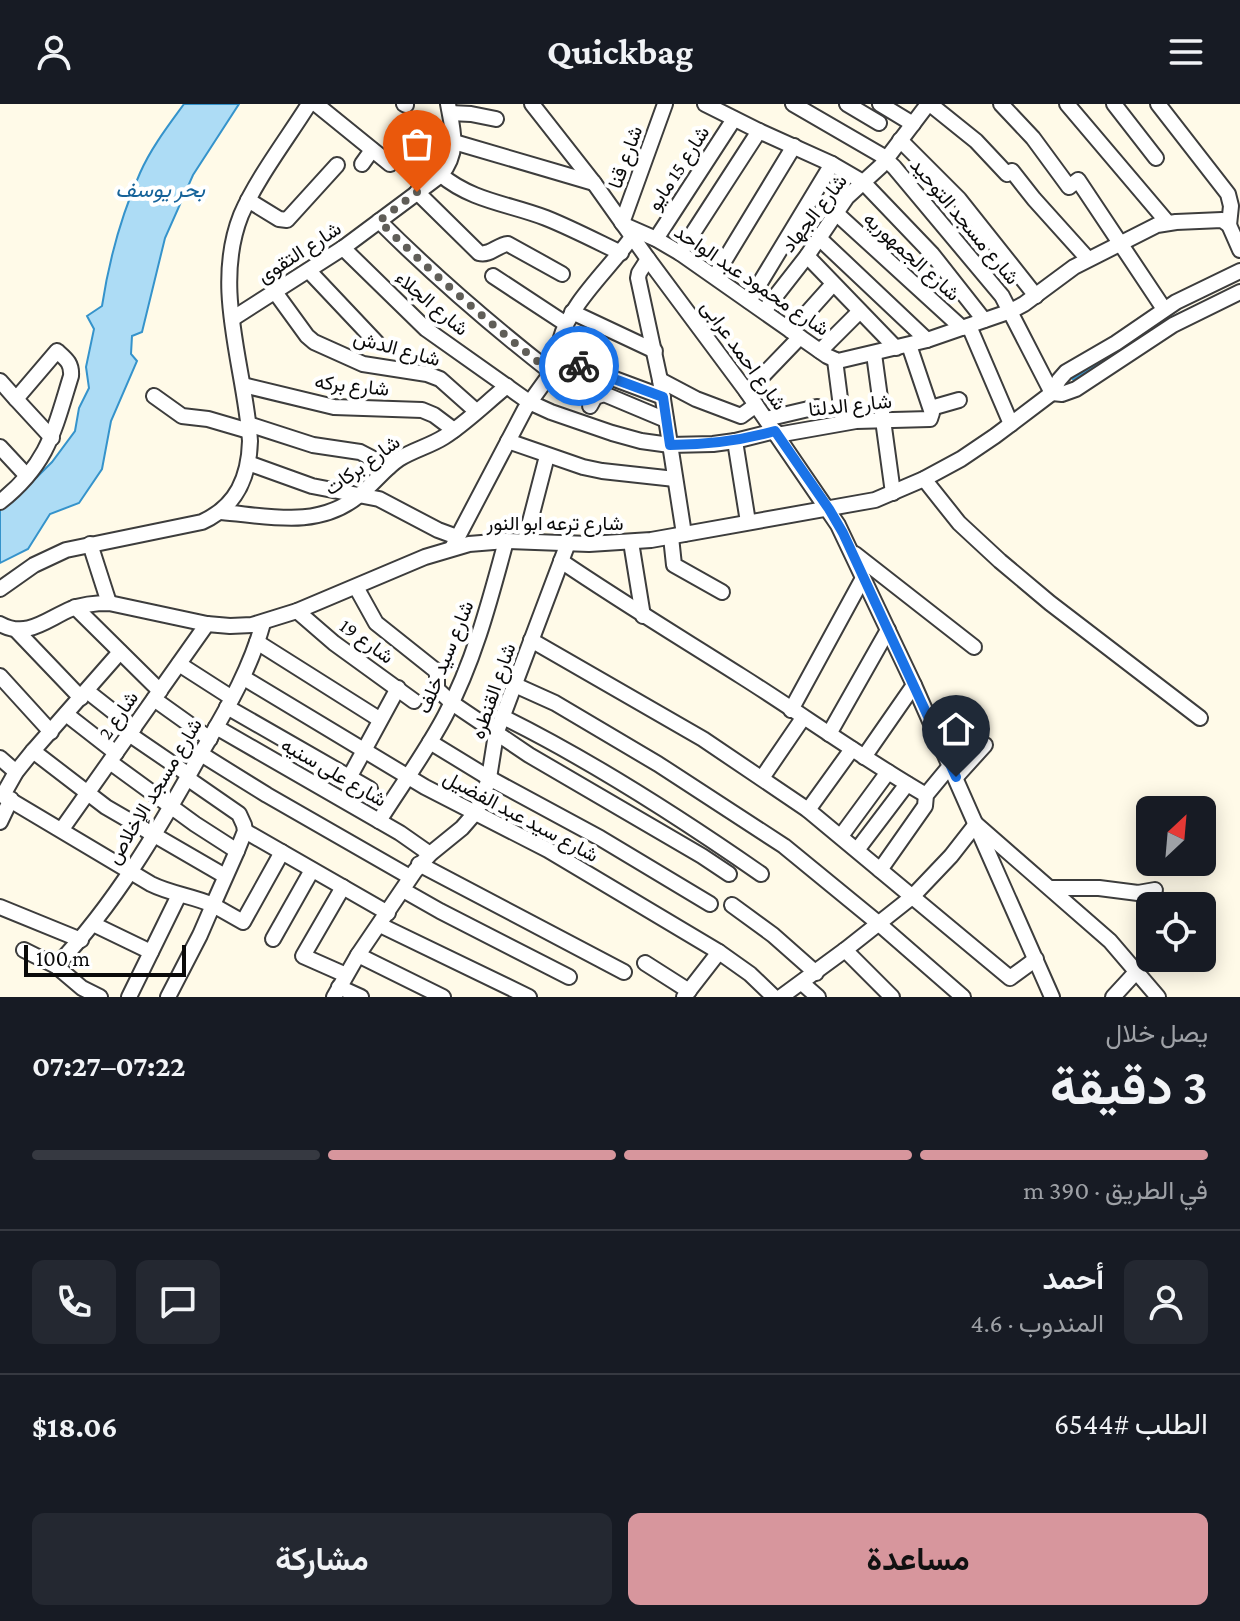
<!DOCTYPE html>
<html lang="ar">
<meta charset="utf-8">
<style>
body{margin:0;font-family:"Crimson Pro",Vazirmatn,serif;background:#242831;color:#f1f3f6;direction:rtl;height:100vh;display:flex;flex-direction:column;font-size:30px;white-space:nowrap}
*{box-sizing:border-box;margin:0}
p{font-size:26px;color:#9ea1a6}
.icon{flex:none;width:44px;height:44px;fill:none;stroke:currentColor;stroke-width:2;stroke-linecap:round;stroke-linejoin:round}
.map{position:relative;height:893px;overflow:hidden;direction:ltr}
.details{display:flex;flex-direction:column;background:#171b24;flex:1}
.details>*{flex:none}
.needle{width:52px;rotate:26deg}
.buttons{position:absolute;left:1136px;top:692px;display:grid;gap:16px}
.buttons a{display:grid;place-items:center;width:80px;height:80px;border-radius:12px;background:#171b24;box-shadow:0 4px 20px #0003;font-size:40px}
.scale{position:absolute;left:24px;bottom:20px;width:162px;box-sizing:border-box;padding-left:8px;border:4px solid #0a0a0a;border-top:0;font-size:22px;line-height:28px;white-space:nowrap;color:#0a0a0a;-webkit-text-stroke:6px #fff;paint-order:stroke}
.pin{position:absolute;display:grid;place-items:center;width:68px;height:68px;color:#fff;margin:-82px -34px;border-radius:50% 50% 50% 0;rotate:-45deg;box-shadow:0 0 8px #0007}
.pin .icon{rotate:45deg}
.courier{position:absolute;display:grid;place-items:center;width:80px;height:80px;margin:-40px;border:6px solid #1a73e8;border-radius:50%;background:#fff;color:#222;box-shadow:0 2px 10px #0007}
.overview em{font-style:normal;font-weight:700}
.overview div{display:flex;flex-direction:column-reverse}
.overview{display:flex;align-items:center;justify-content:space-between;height:136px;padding:0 32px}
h1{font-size:52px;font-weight:700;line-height:60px}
.bar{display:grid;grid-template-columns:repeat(4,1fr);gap:12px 8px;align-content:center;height:96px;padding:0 32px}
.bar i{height:10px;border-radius:6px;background:#363941}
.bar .selected{background:#d7969d}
.bar p{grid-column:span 4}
.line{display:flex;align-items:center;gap:20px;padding:0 32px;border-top:2px solid #363941}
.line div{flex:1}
.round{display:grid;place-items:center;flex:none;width:84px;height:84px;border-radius:12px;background:#242831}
.cta{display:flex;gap:16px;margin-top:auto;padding:16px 32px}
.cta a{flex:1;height:92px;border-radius:12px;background:#d7969d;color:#111;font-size:32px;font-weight:700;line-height:92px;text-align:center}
.cta a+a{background:#242831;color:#f1f3f6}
header{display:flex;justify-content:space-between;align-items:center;height:104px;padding:0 32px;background:#171b24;font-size:36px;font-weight:700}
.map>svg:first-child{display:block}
.water{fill:#addcf5;stroke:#3593cb;stroke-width:2}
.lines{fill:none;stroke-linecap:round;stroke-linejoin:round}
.stream{stroke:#3593cb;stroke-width:3}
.minor-casing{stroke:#3d3d3d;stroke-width:18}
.minor{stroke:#fff;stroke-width:14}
.done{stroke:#605e58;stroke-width:8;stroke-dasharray:0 14.4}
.route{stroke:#1a73e8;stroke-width:10}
.labels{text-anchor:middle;stroke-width:8;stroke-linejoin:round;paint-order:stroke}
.street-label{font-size:20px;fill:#0a0a0a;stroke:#fff}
.water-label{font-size:22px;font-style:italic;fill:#166399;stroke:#fff}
</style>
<header><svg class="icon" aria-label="menu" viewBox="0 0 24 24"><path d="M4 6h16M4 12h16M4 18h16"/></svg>Quickbag<svg class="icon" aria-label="person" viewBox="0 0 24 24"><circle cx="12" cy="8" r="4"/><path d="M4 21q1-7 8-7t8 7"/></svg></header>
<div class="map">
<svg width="1240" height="893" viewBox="0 0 1240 893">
<rect width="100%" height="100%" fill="#fffae8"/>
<path class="water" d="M184,0h55l-46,71 -28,63 -23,94 -10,4 -1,18 6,7 -26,60 -9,48 -23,34 -29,11 -22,35 -28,14v-56l20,-13 32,-32 23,-31 4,-23 10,-20 -3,-21 8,-38 -7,-13 15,-10c7,-46 19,-90 38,-133 11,-25 28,-47 44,-69z"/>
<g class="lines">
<path class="stream" d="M1073,275l94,-59 33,-16"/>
<defs>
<g id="minor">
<path d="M316,0l74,60"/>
<path d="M404,0l2,1"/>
<path d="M532,0l62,79 54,76 99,133 91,133 76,160 138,312"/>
<path d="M705,0l54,27 73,33 31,18 69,72 52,66"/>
<path d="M793,0l88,51 13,12 108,129 50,97"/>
<path d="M847,0l32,19"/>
<path d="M880,0l33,20"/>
<path d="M930,0l46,37 31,33 5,-3 22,28 54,60"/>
<path d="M1001,0l32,34 36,49 9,-7 86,129"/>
<path d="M1067,0l101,119"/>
<path d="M1114,0l42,54"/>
<path d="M1158,0l70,90 3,12 -2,19"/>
<path d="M450,9l21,1 25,5"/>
<path d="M900,36l59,59 77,97"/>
<path d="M454,38l140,41"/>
<path d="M362,60l10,-14"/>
<path d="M441,71c31,26 69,29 105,43 25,10 50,23 75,35"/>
<path d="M417,88l62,61c11,3 18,-8 29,-9l54,30"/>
<path d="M248,96l31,19 8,1 50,-55"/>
<path d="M836,109l126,115"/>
<path d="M379,117c54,54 112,104 172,151"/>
<path d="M622,119l43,-119"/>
<path d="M624,121l32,14 24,14 147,103 11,5 89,-21 84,-29 13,-7 50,-37 83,-42 19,-3 46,-2 7,5 11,25"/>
<path d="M819,134l108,102"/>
<path d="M656,135l78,-120"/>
<path d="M343,144l83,81 103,73 22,10 61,21 29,8 29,4 43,-1 22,-3 40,-10"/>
<path d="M680,149l79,-122"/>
<path d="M807,152l89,92"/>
<path d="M648,155l-9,14 -1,5 22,102 24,154"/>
<path d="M309,167l68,72"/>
<path d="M493,172l73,48"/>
<path d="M715,172l79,-130"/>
<path d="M275,188l32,44 7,6 49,22 64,10 13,5 36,32"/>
<path d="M749,197l83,-137"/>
<path d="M764,207l43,-55 40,-59 34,-31 47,-62"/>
<path d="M572,208l83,39"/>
<path d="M232,215l111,-71 98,-73c19,-24 12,-43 7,-71"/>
<path d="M969,222l42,98"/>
<path d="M791,227l42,-47"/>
<path d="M820,247l39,-39"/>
<path d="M874,250l19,139"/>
<path d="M561,255l102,38"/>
<path d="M835,256l8,62"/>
<path d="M660,276l36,19 45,17 15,-11"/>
<path d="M0,277l16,18 41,-48c9,8 15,12 14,25 -17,55 -23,88 -71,126"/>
<path d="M243,281l91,22 88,3 12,5 20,15"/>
<path d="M747,288l53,-55"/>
<path d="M1052,289l10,1 14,-5 97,-64 67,-33"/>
<path d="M154,292l28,20 26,3 41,12"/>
<path d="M16,295l36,39"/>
<path d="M590,302l5,-9 9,-3 62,26"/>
<path d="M931,304l28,-8"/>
<path d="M766,315l51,-12"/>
<path d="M248,320l65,21 47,7 29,15"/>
<path d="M777,331l79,-14 74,-2 2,-6 -23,-68"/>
<path d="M508,337l75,26 19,4 73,8"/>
<path d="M735,337l13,81"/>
<path d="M0,343l27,29"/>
<path d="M248,359l64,23 67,13 59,31 19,7"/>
<path d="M924,375l35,44 41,38 50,42 150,115"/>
<path d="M221,408c47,4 97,17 137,-16 15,-11 26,-27 41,-37 14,-9 31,-13 45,-22 22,-14 42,-34 63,-51"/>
<path d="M671,433l3,28 48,27"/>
<path d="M525,437l22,-85"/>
<path d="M631,438l12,74"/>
<path d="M90,440l19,59"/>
<path d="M452,444l73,-139 36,-50c1,-7 -3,-11 -1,-18 9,-37 50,-73 72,-104"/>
<path d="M855,450l119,93"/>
<path d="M561,457c59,40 120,77 180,115 62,39 121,82 185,119"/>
<path d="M356,483l20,36 59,47 2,4v15l15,14 77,52 173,101 27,18"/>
<path d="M0,485l34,-24 32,-15 136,-28c35,-16 47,-45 48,-81 -5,-74 -38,-153 -9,-226 16,-37 46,-76 68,-111"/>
<path d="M75,503l85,84"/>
<path d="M297,507l37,32 80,58"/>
<path d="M0,520c27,15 47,-5 71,-15 13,-5 25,-6 38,-6l98,21 23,2 22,-1 45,-14 128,-54 44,-13 37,-3 83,3 62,-4 224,-40 49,-21 37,-20 34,-23 57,-43 7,-13 7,-8 50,-29 60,-41 64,-31"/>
<path d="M16,526l65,68"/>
<path d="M531,536l172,99 105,71 202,168 26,-19"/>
<path d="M257,538l122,77"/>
<path d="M179,560l53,34"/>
<path d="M0,572l51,56"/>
<path d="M244,574l181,109 123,63 171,102 31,22 24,23"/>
<path d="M515,581l40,18 103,61 126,82 94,77 85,74"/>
<path d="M87,587l47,37"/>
<path d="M154,595l56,40"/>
<path d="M227,603l143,82"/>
<path d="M791,606l72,-132"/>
<path d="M66,610l50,39"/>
<path d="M503,613c89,44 176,100 258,157"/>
<path d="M216,623l184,106 30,21"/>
<path d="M129,630l60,41"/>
<path d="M829,630l59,-104"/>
<path d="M430,638l59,36 111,60 110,66"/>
<path d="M33,647l73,56 119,69"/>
<path d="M201,650l66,41 143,82"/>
<path d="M864,653l50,-72"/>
<path d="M0,654l16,14"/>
<path d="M110,658l85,62 42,27"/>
<path d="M956,673l29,-32"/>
<path d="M349,674l49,-90"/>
<path d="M762,674l41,-60"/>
<path d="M0,690l151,90c20,10 42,12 62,21l24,-54 8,-20 -1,-6 -5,-11 -52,-36"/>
<path d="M3,691l13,-23 17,-21 87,-99"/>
<path d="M808,706l44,-61"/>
<path d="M379,717c22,-35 47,-69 66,-105 29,-54 45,-116 61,-175"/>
<path d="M0,718l11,-23"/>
<path d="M62,725l145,-205"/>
<path d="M245,727l143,82"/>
<path d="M841,732l47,-64"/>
<path d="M857,746l50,-66"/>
<path d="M419,760l205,108"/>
<path d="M880,766l45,-64 1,-11 24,-29"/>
<path d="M343,783l-40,69 43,19"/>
<path d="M1051,784h48l39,5 17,-3"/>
<path d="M403,786l37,21 129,66"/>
<path d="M732,801l41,30 43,38"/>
<path d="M0,803l81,33"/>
<path d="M93,820l58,28"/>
<path d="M380,821l149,72"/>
<path d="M273,835l39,-69"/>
<path d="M24,846l32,16 26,22 18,9"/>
<path d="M845,846l47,47"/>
<path d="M358,851l85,42"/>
<path d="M645,859l44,28"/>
<path d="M56,862c59,-62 103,-137 144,-211 26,-45 49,-82 63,-132"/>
<path d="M802,879l16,14"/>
<path d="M339,883l22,10"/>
<path d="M129,893l50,-102"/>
<path d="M168,893l32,-62 13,-30 30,17 39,-70"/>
<path d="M334,893l24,-42 57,-84 15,-17 32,-26 13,-15 6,-11 8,-24 7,-44 72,-191"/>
<path d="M684,893l35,-45"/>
<path d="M781,893l64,-47 67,-53 39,-41 25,-32 134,117 48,56"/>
<path d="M1113,893l23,-25"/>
</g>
</defs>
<use href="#minor" class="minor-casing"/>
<use href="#minor" class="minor"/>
</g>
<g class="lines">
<path class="done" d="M417,88l-38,29c55,54 112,104 172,151l10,-13 18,7"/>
<path class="route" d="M579,262l84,31 7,48c36,0 70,-4 105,-14l54,78 14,24 113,244"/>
</g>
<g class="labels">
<g class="street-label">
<text transform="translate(625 53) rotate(-70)" y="7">شارع قنا</text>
<text transform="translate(678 64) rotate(-57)" y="7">شارع 15 مايو</text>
<text transform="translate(814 109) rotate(-52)" y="7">شارع الجهاد</text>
<text transform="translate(965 117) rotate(50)" y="7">شارع مسجد التوحيد</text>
<text transform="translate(299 148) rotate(-33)" y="7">شارع التقوى</text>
<text transform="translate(912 152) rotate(42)" y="7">شارع الجمهوريه</text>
<text transform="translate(752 176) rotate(34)" y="7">شارع محمود عبد الواحد</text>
<text transform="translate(432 199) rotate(40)" y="7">شارع الجلاء</text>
<text transform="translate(397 244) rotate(15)" y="7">شارع الدش</text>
<text transform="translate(744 251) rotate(54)" y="7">شارع احمد عرابى</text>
<text transform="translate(352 281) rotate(6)" y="7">شارع بركه</text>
<text transform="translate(850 301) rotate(-6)" y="7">شارع الدلتا</text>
<text transform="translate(362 361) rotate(-36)" y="7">شارع بركات</text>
<text x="555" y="426">شارع ترعه ابو النور</text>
<text transform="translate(367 537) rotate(36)" y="7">شارع 19</text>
<text transform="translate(445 553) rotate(-68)" y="7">شارع سيد خلف</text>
<text transform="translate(493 587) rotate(-71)" y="7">شارع القنطره</text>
<text transform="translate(118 611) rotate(-55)" y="7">شارع 2</text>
<text transform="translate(334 668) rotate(30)" y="7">شارع على سنيه</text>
<text transform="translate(154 687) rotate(-59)" y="7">شارع مسجد الإخلاص</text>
<text transform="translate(521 712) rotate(28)" y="7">شارع سيد عبد الفضيل</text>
</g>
<g class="water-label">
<text x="160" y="93">بحر يوسف</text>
</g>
</g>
</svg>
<div class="buttons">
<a><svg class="needle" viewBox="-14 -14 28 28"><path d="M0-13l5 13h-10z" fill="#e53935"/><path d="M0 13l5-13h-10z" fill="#9ea1a6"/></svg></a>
<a><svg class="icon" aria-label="locate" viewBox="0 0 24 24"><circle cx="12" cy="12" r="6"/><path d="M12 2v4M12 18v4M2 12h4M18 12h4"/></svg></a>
</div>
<div class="scale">100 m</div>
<div class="pin" style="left:417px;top:88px;background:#ea580c"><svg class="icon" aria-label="bag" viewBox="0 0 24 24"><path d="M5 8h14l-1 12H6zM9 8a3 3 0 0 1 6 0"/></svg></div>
<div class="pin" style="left:956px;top:673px;background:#1f2937"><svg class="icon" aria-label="home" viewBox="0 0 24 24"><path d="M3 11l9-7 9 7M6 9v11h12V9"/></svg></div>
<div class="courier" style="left:579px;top:262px"><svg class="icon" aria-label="bike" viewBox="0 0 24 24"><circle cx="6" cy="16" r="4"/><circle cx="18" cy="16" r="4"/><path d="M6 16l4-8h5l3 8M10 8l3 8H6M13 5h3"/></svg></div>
</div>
<section class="details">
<div class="overview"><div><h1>3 دقيقة</h1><p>يصل خلال</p></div><em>07:22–07:27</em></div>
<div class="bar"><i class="selected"></i><i class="selected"></i><i class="selected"></i><i></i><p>في الطريق · 390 m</p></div>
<div class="line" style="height:144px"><a class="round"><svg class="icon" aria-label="person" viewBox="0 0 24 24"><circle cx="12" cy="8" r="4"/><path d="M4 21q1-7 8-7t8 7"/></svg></a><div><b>أحمد</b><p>المندوب · 4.6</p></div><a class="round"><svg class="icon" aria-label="chat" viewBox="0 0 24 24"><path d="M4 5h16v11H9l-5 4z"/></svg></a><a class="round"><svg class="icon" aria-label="phone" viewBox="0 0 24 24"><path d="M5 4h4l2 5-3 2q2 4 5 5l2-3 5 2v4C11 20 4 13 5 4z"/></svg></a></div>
<div class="line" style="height:104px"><div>الطلب #6544</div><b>$18.06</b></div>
<div class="cta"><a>مساعدة</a><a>مشاركة</a></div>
</section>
